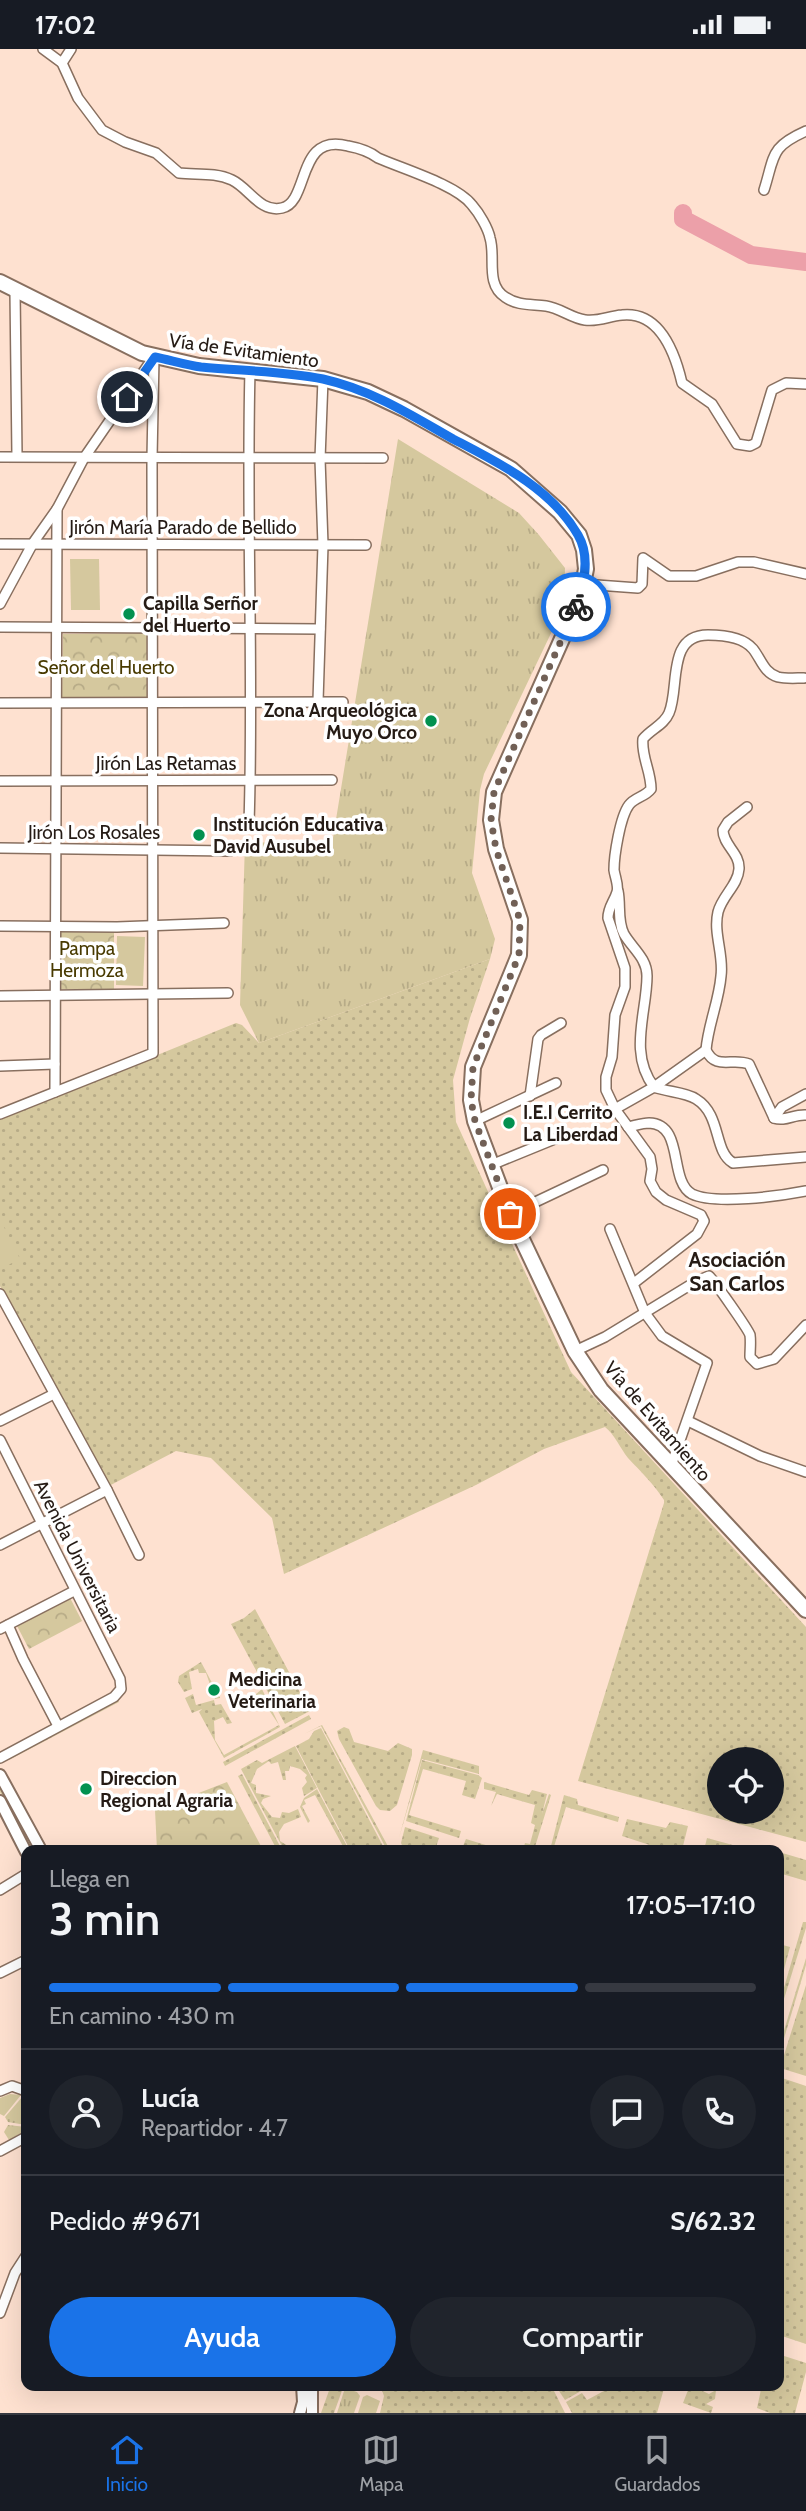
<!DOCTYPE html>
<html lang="es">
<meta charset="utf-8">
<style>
body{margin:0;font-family:Cabin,sans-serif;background:#20242c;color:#f1f3f6;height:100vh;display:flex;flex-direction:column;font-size:26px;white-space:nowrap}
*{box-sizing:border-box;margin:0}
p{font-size:23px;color:#9ea1a6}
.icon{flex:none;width:38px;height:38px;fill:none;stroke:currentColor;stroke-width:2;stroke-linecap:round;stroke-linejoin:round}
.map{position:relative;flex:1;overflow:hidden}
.panel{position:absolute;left:21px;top:1796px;width:763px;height:546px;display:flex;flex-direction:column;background:#171b24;border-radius:14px;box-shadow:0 7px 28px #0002}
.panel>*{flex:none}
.controls{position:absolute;left:707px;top:1698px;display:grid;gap:14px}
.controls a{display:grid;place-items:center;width:77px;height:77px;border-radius:50%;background:#171b24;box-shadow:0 7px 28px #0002;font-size:35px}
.pin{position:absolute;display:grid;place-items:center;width:60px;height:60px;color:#fff;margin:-30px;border:4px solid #fff;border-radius:50%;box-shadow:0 2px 7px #0007}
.courier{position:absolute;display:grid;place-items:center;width:70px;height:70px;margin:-35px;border:5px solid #1a73e8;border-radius:50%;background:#fff;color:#222;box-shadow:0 2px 9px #0007}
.summary em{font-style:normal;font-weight:600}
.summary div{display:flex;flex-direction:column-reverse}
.summary{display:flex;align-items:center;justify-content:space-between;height:119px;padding:0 28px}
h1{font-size:46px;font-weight:600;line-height:52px}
.bar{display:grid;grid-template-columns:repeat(4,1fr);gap:10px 7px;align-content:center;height:84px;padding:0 28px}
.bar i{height:9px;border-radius:5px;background:#363941}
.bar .current{background:#1a73e8}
.bar p{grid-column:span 4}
.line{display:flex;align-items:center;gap:18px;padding:0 28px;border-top:2px solid #363941}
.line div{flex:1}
.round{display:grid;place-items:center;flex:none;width:74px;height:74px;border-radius:37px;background:#20242c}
.cta{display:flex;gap:14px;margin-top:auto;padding:14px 28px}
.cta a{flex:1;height:80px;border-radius:42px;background:#1a73e8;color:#fff;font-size:28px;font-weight:600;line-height:80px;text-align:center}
.cta a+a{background:#20242c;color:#f1f3f6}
.status{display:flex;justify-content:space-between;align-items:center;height:49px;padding:0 35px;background:#171b24;direction:ltr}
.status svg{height:19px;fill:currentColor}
.dock{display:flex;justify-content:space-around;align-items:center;height:98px;border-top:2px solid #363941;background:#171b24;font-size:19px;color:#9ea1a6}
.dock a{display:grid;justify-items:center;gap:4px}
.dock .current{color:#1a73e8}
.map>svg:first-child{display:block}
.grass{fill:url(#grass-tufts)}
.park{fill:url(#park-crowns)}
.garden{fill:url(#garden-dots);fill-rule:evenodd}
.pitch{fill:#d5c89e}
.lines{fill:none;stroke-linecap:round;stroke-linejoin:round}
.river{stroke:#eca0a9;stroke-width:18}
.minor-casing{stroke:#886f5f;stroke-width:12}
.tertiary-casing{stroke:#886f5f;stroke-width:14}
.trunk-casing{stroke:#886f5f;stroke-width:18}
.minor{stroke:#fff;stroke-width:9}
.tertiary{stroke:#fff;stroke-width:10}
.trunk{stroke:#fff;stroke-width:14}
.done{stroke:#716056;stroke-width:7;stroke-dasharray:0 12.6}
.route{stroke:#1a73e8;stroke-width:9}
.poi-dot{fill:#029150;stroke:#fff;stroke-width:2.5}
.labels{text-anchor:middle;stroke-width:7;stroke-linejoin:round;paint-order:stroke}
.street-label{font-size:19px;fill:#251b15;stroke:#fff}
.poi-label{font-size:19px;font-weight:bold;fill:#251b15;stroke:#fff;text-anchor:start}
.park-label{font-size:19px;fill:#483a00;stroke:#fff}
.neighbourhood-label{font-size:21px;font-weight:bold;fill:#251b15;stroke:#fff}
</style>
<div class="status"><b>17:02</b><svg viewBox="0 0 49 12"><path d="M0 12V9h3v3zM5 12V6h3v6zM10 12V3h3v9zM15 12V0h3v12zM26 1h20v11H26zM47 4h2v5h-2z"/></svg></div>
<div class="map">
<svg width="806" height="2364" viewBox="0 0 806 2364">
<defs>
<pattern id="grass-tufts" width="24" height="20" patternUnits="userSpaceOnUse" patternTransform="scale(1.75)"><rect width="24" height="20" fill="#d5c89e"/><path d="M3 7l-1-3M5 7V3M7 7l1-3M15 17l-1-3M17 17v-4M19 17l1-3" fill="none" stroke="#b7ab87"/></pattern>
<pattern id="park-crowns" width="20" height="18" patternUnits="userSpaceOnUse" patternTransform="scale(1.75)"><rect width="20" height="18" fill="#d5c89e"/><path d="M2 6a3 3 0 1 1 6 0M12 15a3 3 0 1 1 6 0" fill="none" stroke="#b7ab87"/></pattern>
<pattern id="garden-dots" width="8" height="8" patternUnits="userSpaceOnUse" patternTransform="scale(1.75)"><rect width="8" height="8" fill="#d5c89e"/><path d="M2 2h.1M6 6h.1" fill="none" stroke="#b7ab87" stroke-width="1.8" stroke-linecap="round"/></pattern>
</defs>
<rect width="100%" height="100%" fill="#fee1d0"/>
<g class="grass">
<path d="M398,390l121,74 20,22 26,33 -1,38 -80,168 -4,16 -8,83 23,66 -5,20 -231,84 -19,-38 5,-163 87,2z"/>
<path d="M117,1649l2,4 -110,58 -2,-2z"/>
<path d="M0,1732l36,69h-6l-30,-58z"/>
<path d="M10,2045l11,1 -17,21 -4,-2v-16z"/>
<path d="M23,2047l3,4v25l-18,-3 -3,-5z"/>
<path d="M8,2076l18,2v3l-17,10 -5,-8z"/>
<path d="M345,2339l12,4 3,4 -6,17h-17z"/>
<path d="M367,2346l13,6 -4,12h-18l5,-16z"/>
</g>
<g class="park">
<path d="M149,584l1,67 -88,1 1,-67z"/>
<path d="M60,880l54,1v59h-54z"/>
<path d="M69,1547l13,25 -53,28 -13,-25z"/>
<path d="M227,1733l36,68h-106l-2,-40z"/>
</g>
<g class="garden">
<path d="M490,910l-20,59 -17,62 3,42 115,250 235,255v215l-228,-61 86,-278v-3c-11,-17 -23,-28 -36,-42 -8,-10 -13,-23 -23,-31l-61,22 -68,36 -192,89 -12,-56 -61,-60 -35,-7 -69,36 -107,-201v-167l236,-96 6,2 17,18zM719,1710h53v52h-53z"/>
<path d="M255,1560l55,102 -25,13 -54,-100 13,-6z"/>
<path d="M201,1613l19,36 -5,1 -9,-26h-7l-1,-4 -9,3 3,17 -8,3 -6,-10 1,-6z"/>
<path d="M262,1640l18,38 -56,31 -25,-46 3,-3 -10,4 -7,-15 8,-4 3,11 18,-5 1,5 6,-1 11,19 -5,1 -4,-7 -9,4 1,19 9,15 55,-30 -18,-27 -8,4 -3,-3z"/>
<path d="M309,1666l2,4 -86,47 -2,-4z"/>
<path d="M322,1676l68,125h-3l-66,-124 -17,8z"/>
<path d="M344,1678l5,2 5,13 34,9 10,-8 14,6v6l-15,50 -7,6 -10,-1 -4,-4 -37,-67 -2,-8z"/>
<path d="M321,1679l64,122h-35l-54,-104 13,-7 5,-8z"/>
<path d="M295,1697l22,42 -13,8 -2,-8 5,-6 -2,-4 2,-3 -7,-6 -10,-3 -1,5h-4l1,9h-3l-5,-18 -7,2 -2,-3 -12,8 -6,14 5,2v8l15,3 -8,3 -2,4 11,14 8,1 2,-6 7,1 9,-4 3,8 -17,7 -5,8 1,9 8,5v4h-4l-43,-81 16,-9 5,3z"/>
<path d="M423,1701l56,16v8l-57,-15 -23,79z"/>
<path d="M422,1711l56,15 4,3 -7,21 -13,-4 4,-14 -43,-12 -14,46 52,16 -2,7 -53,-17z"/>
<path d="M242,1725l40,76h-5l-39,-74z"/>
<path d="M484,1733l45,13 3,-5 15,4 -5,20 7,-20 2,1 -17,55h-11l2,-7 5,1 5,-19 -4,-2 4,-18 -38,-11 -6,12 5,-14 -12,-3z"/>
<path d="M317,1740l32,61h-4l-30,-55 -11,5 2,4 -4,2 8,15 -2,2 -8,-16 4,-9z"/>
<path d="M564,1746l13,4 1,6 41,12 -1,5 -52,-15 -13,43h-3z"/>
<path d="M627,1770l39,9 4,-6 18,4 -6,24h-17l-43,-14z"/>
<path d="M405,1778l34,11 -4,12h-31l-3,-7z"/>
<path d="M707,1789l44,12h-47z"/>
<path d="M466,1790l36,11h-26l-13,-4z"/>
<path d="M779,1803l27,8v21l-27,-8z"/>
<path d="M803,1873h3v6l-27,87v-10z"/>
<path d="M779,1895l11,3 -11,41z"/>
<path d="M806,1909v7l-27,90v-8z"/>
<path d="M806,1936v91l-26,-8z"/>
<path d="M779,2028l27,9v258l-27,-9z"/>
<path d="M781,2306l25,8v9l-11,41h-25l-13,-5 5,-23h17v-24z"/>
<path d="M331,2336h13l-10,28h-13z"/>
<path d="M380,2336h171l14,28h-185l4,-17z"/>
<path d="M555,2336h23l3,6 -16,9z"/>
<path d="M615,2336h50l-8,28h-85l-6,-11 16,-9 5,7z"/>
<path d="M690,2336l19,9 7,-4 -1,9 -9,5 7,3 -2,6 -28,-10z"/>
</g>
<g class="pitch">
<path d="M70,510h29l1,51h-29z"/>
<path d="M117,887l28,1 -2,49 -27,-1z"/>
<path d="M2,1174l18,36 -20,10v-45z"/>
</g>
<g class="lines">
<path class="river" d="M683,164v6l68,36 55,7"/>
<defs>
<g id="minor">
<path d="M43,0l19,14 16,35 24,32 23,12 31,11 23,20c17,2 36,-1 53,7 17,8 28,33 50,28 28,-6 14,-76 66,-62 11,2 21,5 30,12 25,11 79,27 94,47 7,8 16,23 18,33 6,19 -5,46 15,59 13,9 26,7 41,9 14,2 25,12 39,14 14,2 24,-4 37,-5 38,-4 53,38 60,68l30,21 25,40 13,2 6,-3 16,-53 14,-7 20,1"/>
<path d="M62,14l9,-14"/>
<path d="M764,141c11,-35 6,-43 42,-59"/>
<path d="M15,242l2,165"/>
<path d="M0,408l383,1"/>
<path d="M0,495l366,1"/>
<path d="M583,535l55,4 4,-4 1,-26 26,18h27l42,-14h16l52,12"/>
<path d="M0,555l33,-61 24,-34 27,-51 69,-100"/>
<path d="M0,578l320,2"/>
<path d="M318,652l5,-156 -3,-86 3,-80"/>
<path d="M0,654l343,-1"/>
<path d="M0,732l332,-1"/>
<path d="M747,758l-19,15 -5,8c0,15 17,23 16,39 -1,16 -17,27 -21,43 -5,21 6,43 3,64 -2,25 -13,49 -15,74 10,21 26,7 43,14l25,54c11,4 20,-4 32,-3"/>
<path d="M249,774c5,-151 -3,-302 1,-452"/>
<path d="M0,799l230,3"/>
<path d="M618,842c3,14 -1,30 6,43 8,14 23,24 23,42 0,36 -19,77 7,111l52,-37"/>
<path d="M0,877l117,1 107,-4"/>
<path d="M0,947l228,-3"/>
<path d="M0,1017l55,-2"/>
<path d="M55,1043l2,-583"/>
<path d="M530,1047l8,-57 3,-4 20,-12"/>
<path d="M615,1060l39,-22c13,5 31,5 42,12 26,16 17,52 37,64l73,-6"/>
<path d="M0,1065l153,-61 -1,-595 2,-101"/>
<path d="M774,1069l8,-11 24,-13"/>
<path d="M475,1072l81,-38"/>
<path d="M628,1078c6,-1 14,-4 21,-4 36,1 19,58 43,71 22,11 89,2 114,-3"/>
<path d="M491,1116l71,-29"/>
<path d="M510,1165l93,-44"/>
<path d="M610,1180l35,84 17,23 45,27 -36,103"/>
<path d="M634,1234l63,-49 7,-13 -3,-6 -35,-15 -10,-8 -6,-11 2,-12 -2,-12 -35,-48 -9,-19v-13l6,-20 3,-42 10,-28v-19l-17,-50c0,-11 6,-16 9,-26 2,-6 -2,-15 -3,-22 0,-14 6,-53 15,-65 6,-8 16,-8 22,-16 0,-18 -10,-33 -8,-50 8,-10 21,-14 26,-26 11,-25 -3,-78 39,-78 15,0 35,2 45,14 8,10 11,24 25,28 8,2 18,1 26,1"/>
<path d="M0,1245l107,196 32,65"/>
<path d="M575,1302l30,-14 90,-55 14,-6c4,3 39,53 41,59 1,7 0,14 0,22l7,7 17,-5 32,-34"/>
<path d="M0,1372l54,-27"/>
<path d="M688,1372l72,35 46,16"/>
<path d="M0,1391l120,239 1,10 -7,8 -114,61"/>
<path d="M0,1496l107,-55"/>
<path d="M8,1576l15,34 35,67"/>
<path d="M0,1580l74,-38"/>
<path d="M0,1841l26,-16"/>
<path d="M0,1924l26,-13"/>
<path d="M0,2042l12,-5 14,5"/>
<path d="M0,2102l26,-14"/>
<path d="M0,2264l15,-40 11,-17"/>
</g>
<g id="tertiary">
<path d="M0,1726l41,75"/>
<path d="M0,1752l26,51"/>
<path d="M300,2364l3,-11 -1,-17"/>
<path d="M312,2364v-28"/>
</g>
<path id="trunk" d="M0,233l142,71 57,13 124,13 45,13 36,17 107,60 49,43 19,23 5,15 2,19 -3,15 -6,21 -83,187 -3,28 5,29 24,71 -1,35 -46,112 -2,33 4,21 35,93 65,137 26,39 205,220"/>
</defs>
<use href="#minor" class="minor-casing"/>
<use href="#tertiary" class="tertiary-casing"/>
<use href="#trunk" class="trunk-casing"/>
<use href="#minor" class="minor"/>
<use href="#tertiary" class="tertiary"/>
<use href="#trunk" class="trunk"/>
</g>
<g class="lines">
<path class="done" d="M510,1165l-35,-93 -4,-21 2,-33 46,-112 1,-35 -24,-71 -5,-29 3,-28 82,-185"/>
<path class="route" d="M127,348l28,-40c15,3 31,8 46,10 41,4 83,4 122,12 49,11 88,36 130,60 46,24 98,49 125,96 13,22 6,50 -2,72"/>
</g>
<g class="poi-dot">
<circle cx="129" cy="565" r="7"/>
<circle cx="431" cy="672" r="7"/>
<circle cx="199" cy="786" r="7"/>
<circle cx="509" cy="1074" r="7"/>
<circle cx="214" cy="1641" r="7"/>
<circle cx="86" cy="1740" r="7"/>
</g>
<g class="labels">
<g class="street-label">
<text transform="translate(244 301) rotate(8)" y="7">Vía de Evitamiento</text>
<text x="183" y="485">Jirón María Parado de Bellido</text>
<text x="166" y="721">Jirón Las Retamas</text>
<text x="94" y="790">Jirón Los Rosales</text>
<text transform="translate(658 1372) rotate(49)" y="7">Vía de Evitamiento</text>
<text transform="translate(78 1507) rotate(63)" y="7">Avenida Universitaria</text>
</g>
<g class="poi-label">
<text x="143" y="561">Capilla Serñor<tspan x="143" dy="22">del Huerto</tspan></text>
<text x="417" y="668" text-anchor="end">Zona Arqueológica<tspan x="417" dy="22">Muyo Orco</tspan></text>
<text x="213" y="782">Institución Educativa<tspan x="213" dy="22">David Ausubel</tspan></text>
<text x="523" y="1070">I.E.I Cerrito<tspan x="523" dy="22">La Liberdad</tspan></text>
<text x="228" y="1637">Medicina<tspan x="228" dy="22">Veterinaria</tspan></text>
<text x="100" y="1736">Direccion<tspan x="100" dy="22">Regional Agraria</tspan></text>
</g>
<g class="park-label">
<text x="106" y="625">Señor del Huerto</text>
<text x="87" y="906">Pampa<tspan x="87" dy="22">Hermoza</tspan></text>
</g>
<g class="neighbourhood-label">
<text x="737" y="1218">Asociación<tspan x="737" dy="24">San Carlos</tspan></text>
</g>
</g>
</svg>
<div class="controls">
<a><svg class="icon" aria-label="locate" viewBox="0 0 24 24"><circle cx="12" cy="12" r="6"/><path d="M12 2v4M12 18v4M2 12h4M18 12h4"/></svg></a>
</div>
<div class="pin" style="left:510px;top:1165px;background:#ea580c"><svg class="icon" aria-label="bag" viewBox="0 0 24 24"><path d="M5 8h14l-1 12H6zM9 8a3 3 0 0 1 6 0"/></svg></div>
<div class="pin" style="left:127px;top:348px;background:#1f2937"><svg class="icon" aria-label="home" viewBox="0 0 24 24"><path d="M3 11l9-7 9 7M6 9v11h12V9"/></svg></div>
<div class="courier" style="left:576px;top:558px"><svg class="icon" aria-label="bike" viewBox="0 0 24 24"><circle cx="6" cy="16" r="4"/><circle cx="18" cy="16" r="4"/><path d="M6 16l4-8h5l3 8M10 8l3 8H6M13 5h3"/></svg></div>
<section class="panel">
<div class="summary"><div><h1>3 min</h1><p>Llega en</p></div><em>17:05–17:10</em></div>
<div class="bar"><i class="current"></i><i class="current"></i><i class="current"></i><i></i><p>En camino · 430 m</p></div>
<div class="line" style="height:126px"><a class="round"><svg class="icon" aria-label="person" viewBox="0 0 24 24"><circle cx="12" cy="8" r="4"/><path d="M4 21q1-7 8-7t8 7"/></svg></a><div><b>Lucía</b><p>Repartidor · 4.7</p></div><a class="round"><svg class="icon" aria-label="chat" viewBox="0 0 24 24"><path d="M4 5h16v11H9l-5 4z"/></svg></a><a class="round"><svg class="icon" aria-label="phone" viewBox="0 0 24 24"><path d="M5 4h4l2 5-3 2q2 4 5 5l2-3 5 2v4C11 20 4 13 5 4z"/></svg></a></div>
<div class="line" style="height:91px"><div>Pedido #9671</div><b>S/62.32</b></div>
<div class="cta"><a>Ayuda</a><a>Compartir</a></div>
</section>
</div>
<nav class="dock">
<a class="current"><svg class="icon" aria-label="home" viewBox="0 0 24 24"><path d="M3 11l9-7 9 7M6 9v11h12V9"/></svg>Inicio</a>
<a><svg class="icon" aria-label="map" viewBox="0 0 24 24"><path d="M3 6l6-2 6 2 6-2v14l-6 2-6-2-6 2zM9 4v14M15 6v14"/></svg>Mapa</a>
<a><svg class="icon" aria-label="saved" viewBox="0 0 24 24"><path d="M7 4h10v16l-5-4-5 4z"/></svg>Guardados</a>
</nav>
